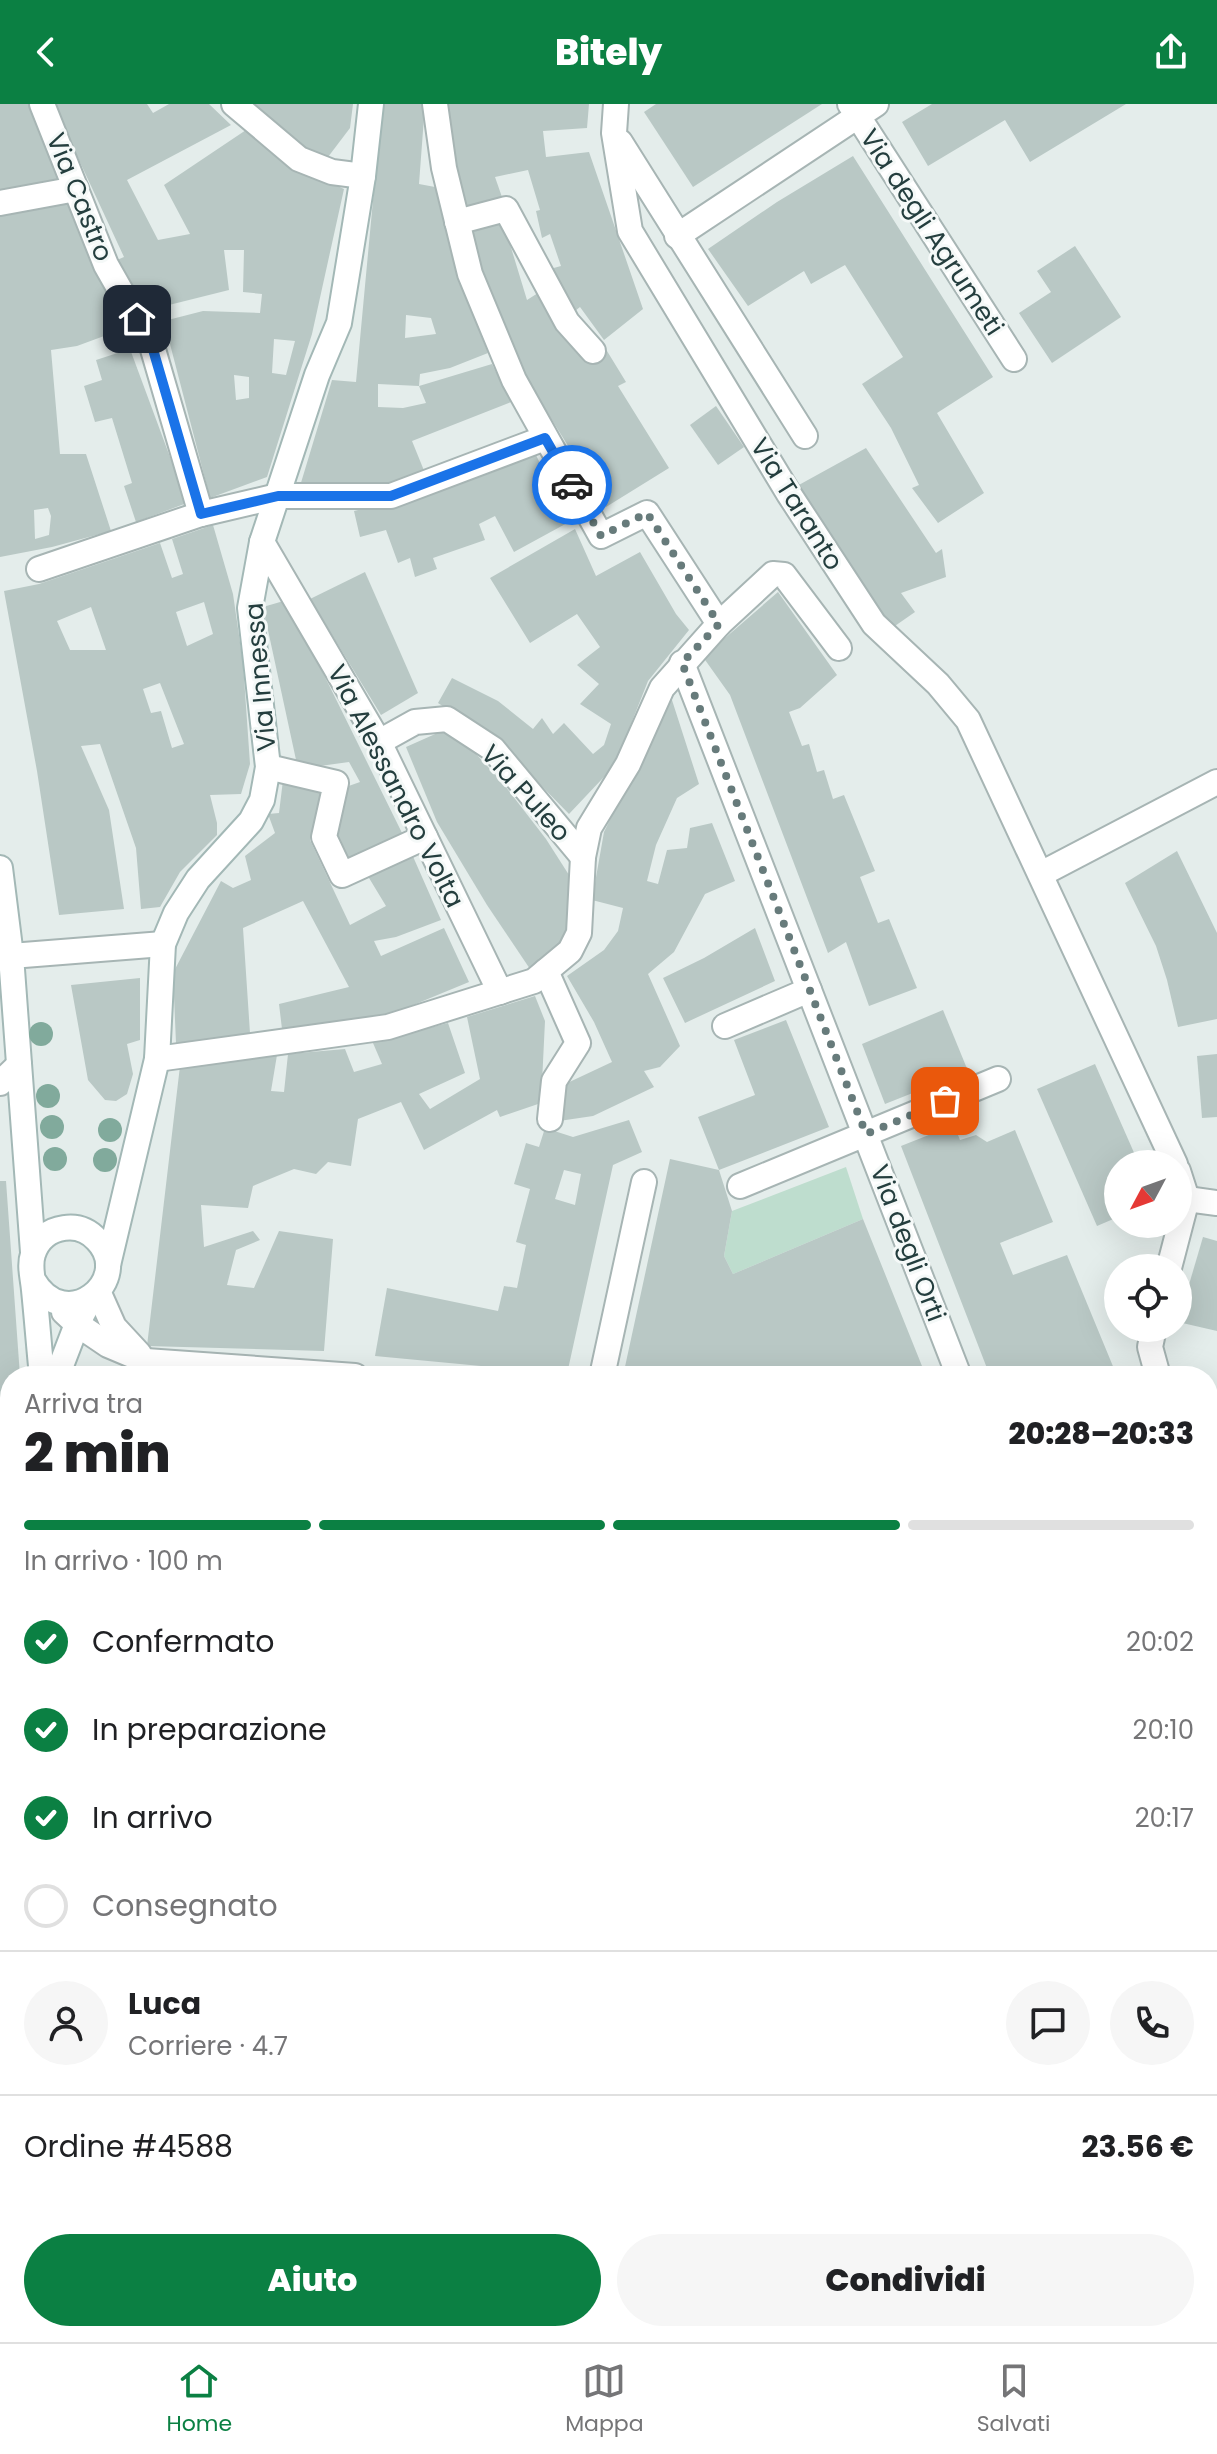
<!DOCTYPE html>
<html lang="it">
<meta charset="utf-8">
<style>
body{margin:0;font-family:Poppins,sans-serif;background:#f6f6f6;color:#202124;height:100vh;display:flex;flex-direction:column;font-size:30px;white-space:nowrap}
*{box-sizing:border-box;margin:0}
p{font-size:26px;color:#757577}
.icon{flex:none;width:44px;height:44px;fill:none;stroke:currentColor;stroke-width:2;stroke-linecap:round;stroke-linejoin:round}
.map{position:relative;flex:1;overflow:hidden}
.side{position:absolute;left:0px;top:1262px;width:1218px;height:976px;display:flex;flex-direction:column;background:#fff;border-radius:32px 32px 0 0;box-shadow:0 8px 32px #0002}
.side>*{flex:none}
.needle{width:52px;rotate:229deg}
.controls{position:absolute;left:1104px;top:1046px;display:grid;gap:16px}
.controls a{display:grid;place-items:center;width:88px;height:88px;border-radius:50%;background:#fff;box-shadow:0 8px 32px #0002;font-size:40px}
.pin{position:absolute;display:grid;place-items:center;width:68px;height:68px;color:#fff;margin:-34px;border-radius:16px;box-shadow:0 4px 12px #0006}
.courier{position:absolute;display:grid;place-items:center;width:80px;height:80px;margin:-40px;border:6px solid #1a73e8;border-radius:50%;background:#fff;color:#222;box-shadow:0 2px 10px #0007}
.head em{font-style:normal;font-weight:800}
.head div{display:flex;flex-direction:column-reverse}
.head{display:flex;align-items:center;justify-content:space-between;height:136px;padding:0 24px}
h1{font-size:52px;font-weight:800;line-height:60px}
.bar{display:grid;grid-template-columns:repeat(4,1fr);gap:12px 8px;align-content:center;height:96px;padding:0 24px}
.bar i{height:10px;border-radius:6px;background:#e0e0e0}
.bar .selected{background:#0b8043}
.bar p{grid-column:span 4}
.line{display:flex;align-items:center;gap:20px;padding:0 24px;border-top:2px solid #e0e0e0}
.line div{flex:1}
.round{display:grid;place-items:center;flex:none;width:84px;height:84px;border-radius:42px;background:#f6f6f6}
ol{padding:0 24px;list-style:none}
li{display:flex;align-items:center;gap:24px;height:88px}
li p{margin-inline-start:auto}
li .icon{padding:8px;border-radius:50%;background:#0b8043;color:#fff;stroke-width:4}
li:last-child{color:#757577}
li i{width:44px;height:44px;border:4px solid #e0e0e0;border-radius:50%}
.primary-button{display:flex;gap:16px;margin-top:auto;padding:16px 24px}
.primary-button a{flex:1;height:92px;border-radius:48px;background:#0b8043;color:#fff;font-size:32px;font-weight:800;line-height:92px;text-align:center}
.primary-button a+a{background:#f6f6f6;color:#202124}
header{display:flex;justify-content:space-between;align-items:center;height:104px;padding:0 24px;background:#0b8043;color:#fff;font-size:36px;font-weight:800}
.dock{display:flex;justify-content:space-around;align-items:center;height:112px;border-top:2px solid #e0e0e0;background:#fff;font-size:22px;color:#757577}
.dock a{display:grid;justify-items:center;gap:4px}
.dock .selected{color:#0b8043}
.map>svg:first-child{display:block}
.green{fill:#beddce}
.building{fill:#b9c8c5;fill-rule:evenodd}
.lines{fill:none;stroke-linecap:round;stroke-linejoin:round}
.lane-casing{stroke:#a7b5b4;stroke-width:24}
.street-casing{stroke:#a7b5b4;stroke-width:28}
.secondary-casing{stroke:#a3b8b6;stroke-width:28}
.lane{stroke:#fff;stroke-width:20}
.street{stroke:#fff;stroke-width:24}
.secondary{stroke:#fff;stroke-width:24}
.tree{fill:#81aa9c}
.done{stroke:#677b7b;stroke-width:8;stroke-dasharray:0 14.4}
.route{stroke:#1a73e8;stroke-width:10}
.labels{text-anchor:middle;stroke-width:6;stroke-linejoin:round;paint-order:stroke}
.street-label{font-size:26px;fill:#243e3e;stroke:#f5f9f8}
</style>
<header><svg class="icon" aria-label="back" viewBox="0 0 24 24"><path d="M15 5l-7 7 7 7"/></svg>Bitely<svg class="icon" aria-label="share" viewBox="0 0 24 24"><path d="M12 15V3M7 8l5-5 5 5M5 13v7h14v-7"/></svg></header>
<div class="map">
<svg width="1217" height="2238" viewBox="0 0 1217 2238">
<rect width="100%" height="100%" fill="#e4edeb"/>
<g class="green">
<path d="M846,1063l17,52 -130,55 -9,-18 8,-45z"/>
<path d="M1208,1670l9,2v303l-9,14z"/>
<path d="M929,2228h131l-6,10h-109z"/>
</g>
<g class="building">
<path d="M0,0h31l31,80 -62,10z"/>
<path d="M53,0h94l6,9 16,-9h40l22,21 -104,55 31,60 32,-6 -26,-49 85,-57 35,33 60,28 -32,145 -45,143 -57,21 -46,-177 39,-10 57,2 2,-19 -19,-2 1,-42h-20l5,40 -88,22 -24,-52 7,-3zM274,235l21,2 -9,34 -14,-2zM234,271l15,2v21l-13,2z"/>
<path d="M250,0h103l-3,24 -25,33 -32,-16z"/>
<path d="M382,0h43l-6,80 16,3 24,92 29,74 -38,15 -30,6 -1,12 -41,-2v23l25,1 23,-5 -7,-17 73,-22 19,38 -99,39 13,32 -35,13h-90l32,-106 24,2zM406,211l25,3 5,16 -31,4z"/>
<path d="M446,0h143l-2,24 -44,3 3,26 43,-5 54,157 -39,31 -24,-33 -10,8 -20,-46 11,-3 -11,-32 -8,4 -6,-27 4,-1 -12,-40 -33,7 8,23 -41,9z"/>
<path d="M656,0h166l-129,83 -49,-75z"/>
<path d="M932,0h194l-96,58 -25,-42 -77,46 -26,-44z"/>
<path d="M853,52l140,221 -56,36 47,80 -46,30 -26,-35 7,-3 -28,-57 -29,-44 41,-27 -58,-92 -34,19 -7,-13 -56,35 -40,-57 69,-47z"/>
<path d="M68,95l39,87 16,43 -46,17 -26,4 9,104h26l25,77 -59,16 -52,10v-344zM48,404l3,8 -2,19 -14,4 -1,-29z"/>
<path d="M502,114l25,82 11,-7 23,38 26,32 20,-12 19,31 -8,4 51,82 -63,39 -105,-169 -33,-110z"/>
<path d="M1075,142l46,71 -69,46 -33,-50 32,-21 -14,-21z"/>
<path d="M130,245l57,154 -51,19 -12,-36 8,-3 -20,-65 -17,4 -11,-36 18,-6 -6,-20z"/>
<path d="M716,302l28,41 -26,18 -28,-40z"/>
<path d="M866,344l70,105 6,-4 4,28 -45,16 14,19 -23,16 -95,-142z"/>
<path d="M534,347l35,71 -55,30 -19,-36 -16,8 6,16 -52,18 4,11 -22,8 -5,-19 -12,5 -12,-33 -26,7 -6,-26 34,-8z"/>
<path d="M213,421l20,69 10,69 7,101 -9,30 -31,1 7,28v12l-37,37 -20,35 -19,2 -5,-61 -36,-104 -19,2 28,64 15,99 -65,6 -22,-144 -33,-180 35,-7 121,-41 12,35 11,-4 -11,-35zM204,498l9,32 -26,12 -11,-34zM91,503l15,43h-36l-13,-29zM160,579l24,61 -12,4 -11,-37 -10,2 -8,-24z"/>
<path d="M575,425l21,47 44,-24 36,62 13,16 -41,51 -21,53 -7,26 -51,54 -48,-49 -45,-37 -38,-25 14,-25 46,23 35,28 9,-11 11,16 11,-11 29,31 11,-9 7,-21 -31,-20 19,-20 -22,-19 23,-18 -23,-33 -47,29 -40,-65z"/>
<path d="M365,468l53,121 -37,22 -71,-116z"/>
<path d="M778,488l59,83 -37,33 -11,4 13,34 7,-2 8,28 7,-2 9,29 11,-4 31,76 -15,6 18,46 11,-4 28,69 -48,18 -23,-64 -18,11 -98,-258 -27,-38z"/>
<path d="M287,496l118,239 -58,24 -12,-30 6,-33 6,-3 -4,-9 17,-6 -11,-20 -51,7 -35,-162z"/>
<path d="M671,593l28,87 -22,14 -21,47 -9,36 11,3 9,-34 20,-2 3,-20 22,-5 23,58 -30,13 -31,58 -26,22 32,72 -20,21 -16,4 10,16 -61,29 -34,5 4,-36 49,-23 -18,-40 -27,-46 37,-26 14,-19 5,-23 -31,-8 12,-68z"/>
<path d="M451,623l51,55 44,57 23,36 4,25 -5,36 -38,33 -43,-64 -50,-83 -31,-75z"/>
<path d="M283,676l43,10 -16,50 40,85 36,-19 -20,-33 45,-21 30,68 -45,17 -22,4 7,15 63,-28 25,54 -80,33 -107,14 -3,-25 70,-17 -46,-86 -60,27 7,105 -74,10 -3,-70 48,-92 12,7 18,-8 -6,-24 30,-23 -7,-19 11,-1z"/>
<path d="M1177,747l40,82v86l-39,8 -11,-47 -11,-34 -31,-63z"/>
<path d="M755,824l20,53 -90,42 -22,-45 41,-20z"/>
<path d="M140,874v62l-13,4 6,30 -6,20 -11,7 -11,-1 -17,-20 -17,-95z"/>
<path d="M535,892l10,25 -4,82 -41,14 -3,-7 -73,40 -23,-48 -43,17 -7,47 -23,-4 -12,12 -22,-5 -41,17 -5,22 -47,-3 3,42 49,-16 7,9 -24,10 -9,35 27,3 25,-57 54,8 -9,112 -177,-5 33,-280 97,-11 -6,36 13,1 4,-38 57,-5 9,23 28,-8 -9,-21 75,-20 17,50 -46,21 11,15 50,-30 -13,-62z"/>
<path d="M943,906l25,61 -83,33 -23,-60z"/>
<path d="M786,916l43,107 -110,43 -21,-53 57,-22 -21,-55z"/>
<path d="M1217,950v63l-15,1 -5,-62z"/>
<path d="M1095,960l44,100h-21v53l-21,9 -60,-137z"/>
<path d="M629,1016l13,32 -29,13 -46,209 -192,-18 12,-68 111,23 6,-25 13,2 9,-43 -10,-3 14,-53 -16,-5 12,-41 13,4 6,-19 28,9zM564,1066l17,4 -6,31 -20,-6z"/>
<path d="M954,1021l6,15 16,-5 11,7 28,-12 38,92 -53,21 13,32 54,-20 50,121h-127l-89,-230z"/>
<path d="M670,1055l49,11 13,41 -8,45 9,18 130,-55 63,157h-303z"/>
<path d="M0,1077h6l14,195h-10v32h-10z"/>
<path d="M1203,1133l14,4v90l-39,-9z"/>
<path d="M0,1377l10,1v118h-10z"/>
<path d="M1208,1518l9,1v94h-9z"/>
<path d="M10,1599v102h-10v-101z"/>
<path d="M0,1799h10v151l-10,1z"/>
<path d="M1217,1975v107l-9,15v-108z"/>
<path d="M1208,2145l9,6v7l-9,14z"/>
<path d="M142,2228h42l1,10h-42z"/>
<path d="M319,2228h79l10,10h-90z"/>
<path d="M544,2228h137l-5,10h-113z"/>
<path d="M742,2228h73l18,10h-96z"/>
<path d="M1060,2228h57l-6,10h-48l-7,-4z"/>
</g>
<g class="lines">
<defs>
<g id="lane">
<path d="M0,1535l10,104"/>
<path d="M160,2228l1,10"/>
</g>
<g id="street">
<path d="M42,0l64,161 46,81 49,168"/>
<path d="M234,0l65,55 33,13 31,4"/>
<path d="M616,0l-2,29 16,98 159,263 85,130 64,60 30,36 207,444"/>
<path d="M850,0l164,255"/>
<path d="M620,38l185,294"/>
<path d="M0,99l76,-14"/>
<path d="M457,118l49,-13 61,113 26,29"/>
<path d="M677,132l199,-132"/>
<path d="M262,438l117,200 121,250"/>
<path d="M39,465l162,-55 77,-18h113l154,-58"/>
<path d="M719,520l54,-50 11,1 55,73"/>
<path d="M682,559l277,713"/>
<path d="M379,638l36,-20 32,-3 46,30 90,108"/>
<path d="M268,663l68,16 -12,54 18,38 83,-38"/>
<path d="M1041,770l176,-92"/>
<path d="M11,852l152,-12"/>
<path d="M546,867l32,72 -24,38 -4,38"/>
<path d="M725,922l84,-36"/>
<path d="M157,955l231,-32 146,-46 36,-30 9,-18 4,-76 6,-29 39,-64 34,-76 57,-64 -72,-111 -46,23 -87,-156 -44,-106 -26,-106 -9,-64"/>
<path d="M0,979l19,-18"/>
<path d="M740,1082l258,-107"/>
<path d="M1187,1095l30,4"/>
<path d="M1169,1164l18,-69 -9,-28"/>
<path d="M98,1187l16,36 25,27"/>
<path d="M64,1208l13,12 31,21 38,16 209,15"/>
<path d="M1154,1224l-4,19 8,29"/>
<path d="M602,1272l42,-194"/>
<path d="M1208,1329h9"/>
<path d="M0,1341h10"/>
<path d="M0,1522h10"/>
<path d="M0,1784l10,-1"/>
<path d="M267,2228l1,10"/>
<path d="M438,2228l12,10"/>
<path d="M485,2238l5,-10"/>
<path d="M708,2238l6,-10"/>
<path d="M1210,2238l7,-9"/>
</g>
<g id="secondary">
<path d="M0,764l11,88 22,296"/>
<path d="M108,1161l49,-206 6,-115 13,-31 22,-34 53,-58 11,-21 6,-33 -18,-159 12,-66 55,-167 22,-52 24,-147 8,-72"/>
<path d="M33,1176c33,57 102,-1 64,-40 -9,-10 -20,-14 -33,-12 -15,2 -26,11 -31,26 -4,12 0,24 1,36 3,29 5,57 8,86"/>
<path d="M57,1272l20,-52 14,-26"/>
<path d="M0,2169l10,-21"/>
<path d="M90,2228l4,10"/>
</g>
</defs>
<use href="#lane" class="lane-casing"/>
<use href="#street" class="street-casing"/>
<use href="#secondary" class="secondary-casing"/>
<use href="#lane" class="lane"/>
<use href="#street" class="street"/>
<use href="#secondary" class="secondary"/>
</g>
<g class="tree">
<circle cx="41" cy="930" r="12"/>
<circle cx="48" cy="992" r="12"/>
<circle cx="52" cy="1023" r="12"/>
<circle cx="110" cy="1026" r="12"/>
<circle cx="55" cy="1055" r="12"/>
<circle cx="105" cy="1056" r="12"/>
</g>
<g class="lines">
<path class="done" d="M572,381l29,51 46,-23 72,111 -37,39 184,471 79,-33"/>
<path class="route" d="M137,215l15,27 49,168 77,-18h113l154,-58 27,47"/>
</g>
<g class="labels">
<g class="street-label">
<text transform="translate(80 93) rotate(68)" y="9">Via Castro</text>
<text transform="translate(932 128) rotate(57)" y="9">Via degli Agrumeti</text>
<text transform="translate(797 400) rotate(58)" y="9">Via Taranto</text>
<text transform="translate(260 573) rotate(-95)" y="9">Via Innessa</text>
<text transform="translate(396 682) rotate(63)" y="9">Via Alessandro Volta</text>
<text transform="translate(526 689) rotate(48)" y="9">Via Puleo</text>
<text transform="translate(908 1139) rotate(69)" y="9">Via degli Orti</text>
</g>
</g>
</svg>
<div class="controls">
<a><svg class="needle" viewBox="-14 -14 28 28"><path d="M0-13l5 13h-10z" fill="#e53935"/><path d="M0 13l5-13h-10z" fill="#757577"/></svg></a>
<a><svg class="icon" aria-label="locate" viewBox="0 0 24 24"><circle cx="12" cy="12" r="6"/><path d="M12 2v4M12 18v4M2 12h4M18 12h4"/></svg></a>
</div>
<div class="pin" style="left:945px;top:997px;background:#ea580c"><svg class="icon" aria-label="bag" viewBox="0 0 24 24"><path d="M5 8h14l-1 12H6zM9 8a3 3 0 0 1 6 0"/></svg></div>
<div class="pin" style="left:137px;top:215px;background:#1f2937"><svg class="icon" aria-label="home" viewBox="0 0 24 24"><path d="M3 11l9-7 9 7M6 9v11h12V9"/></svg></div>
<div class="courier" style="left:572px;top:381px"><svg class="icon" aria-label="car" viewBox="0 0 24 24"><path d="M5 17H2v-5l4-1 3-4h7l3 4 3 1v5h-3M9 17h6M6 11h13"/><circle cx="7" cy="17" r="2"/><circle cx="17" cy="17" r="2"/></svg></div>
<section class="side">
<div class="head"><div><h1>2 min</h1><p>Arriva tra</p></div><em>20:28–20:33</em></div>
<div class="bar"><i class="selected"></i><i class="selected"></i><i class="selected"></i><i></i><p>In arrivo · 100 m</p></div>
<ol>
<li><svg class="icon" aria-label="check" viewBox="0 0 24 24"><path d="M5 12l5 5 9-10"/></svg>Confermato<p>20:02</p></li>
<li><svg class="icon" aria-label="check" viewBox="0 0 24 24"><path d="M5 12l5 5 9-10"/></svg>In preparazione<p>20:10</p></li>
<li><svg class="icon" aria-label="check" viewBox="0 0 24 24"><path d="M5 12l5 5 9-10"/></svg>In arrivo<p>20:17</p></li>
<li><i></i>Consegnato</li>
</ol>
<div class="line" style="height:144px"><a class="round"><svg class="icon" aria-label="person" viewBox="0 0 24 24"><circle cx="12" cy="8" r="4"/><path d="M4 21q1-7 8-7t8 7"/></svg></a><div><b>Luca</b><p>Corriere · 4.7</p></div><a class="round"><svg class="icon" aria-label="chat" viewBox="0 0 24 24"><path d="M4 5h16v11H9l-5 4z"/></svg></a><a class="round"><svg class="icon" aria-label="phone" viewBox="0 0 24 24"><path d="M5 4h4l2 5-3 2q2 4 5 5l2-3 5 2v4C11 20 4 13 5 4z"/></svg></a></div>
<div class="line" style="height:104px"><div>Ordine #4588</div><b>23.56 €</b></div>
<div class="primary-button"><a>Aiuto</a><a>Condividi</a></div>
</section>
</div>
<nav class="dock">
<a class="selected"><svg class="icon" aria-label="home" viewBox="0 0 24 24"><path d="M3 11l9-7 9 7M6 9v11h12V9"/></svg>Home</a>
<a><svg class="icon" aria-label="map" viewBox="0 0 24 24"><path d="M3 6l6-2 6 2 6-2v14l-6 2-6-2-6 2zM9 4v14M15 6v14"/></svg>Mappa</a>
<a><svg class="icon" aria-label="saved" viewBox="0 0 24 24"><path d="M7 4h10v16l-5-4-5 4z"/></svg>Salvati</a>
</nav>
